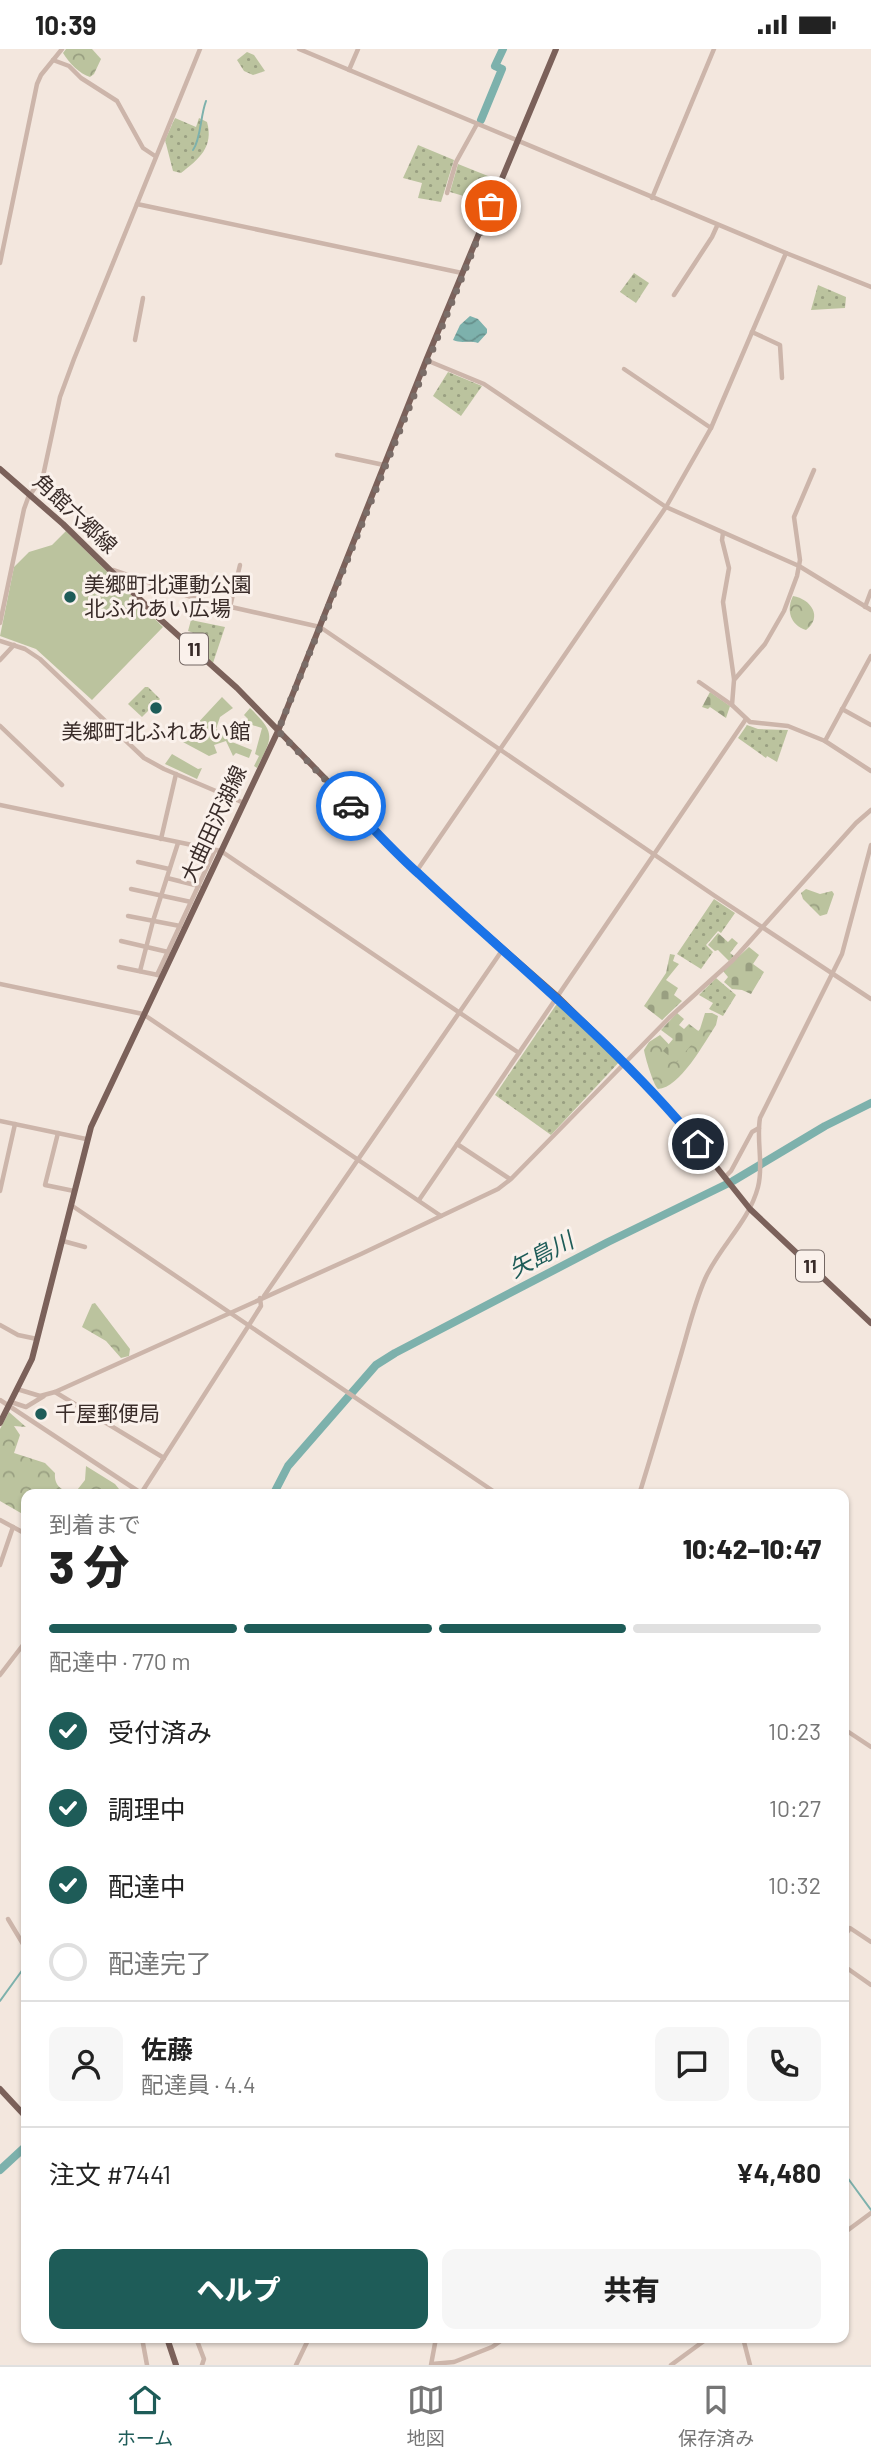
<!DOCTYPE html>
<html lang="ja">
<meta charset="utf-8">
<style>
body{margin:0;font-family:Barlow,"Noto Sans JP",sans-serif;background:#f6f6f6;color:#222;height:100vh;display:flex;flex-direction:column;font-size:26px;white-space:nowrap}
*{box-sizing:border-box;margin:0}
p{font-size:23px;color:#767676}
.icon{flex:none;width:38px;height:38px;fill:none;stroke:currentColor;stroke-width:2;stroke-linecap:round;stroke-linejoin:round}
.map{position:relative;flex:1;overflow:hidden}
.details{position:absolute;left:21px;top:1440px;width:828px;height:854px;display:flex;flex-direction:column;background:#fff;border-radius:14px;box-shadow:0 2px 5px #0004}
.details>*{flex:none}
.pin{position:absolute;display:grid;place-items:center;width:60px;height:60px;color:#fff;margin:-30px;border:4px solid #fff;border-radius:50%;box-shadow:0 2px 7px #0007}
.courier{position:absolute;display:grid;place-items:center;width:70px;height:70px;margin:-35px;border:5px solid #1a73e8;border-radius:50%;background:#fff;color:#222;box-shadow:0 2px 9px #0007}
.headline em{font-style:normal;font-weight:800}
.headline div{display:flex;flex-direction:column-reverse}
.headline{display:flex;align-items:center;justify-content:space-between;height:119px;padding:0 28px}
h1{font-size:46px;font-weight:800;line-height:52px}
.bar{display:grid;grid-template-columns:repeat(4,1fr);gap:10px 7px;align-content:center;height:84px;padding:0 28px}
.bar i{height:9px;border-radius:5px;background:#e0e0e0}
.bar .on{background:#1e5c58}
.bar p{grid-column:span 4}
.line{display:flex;align-items:center;gap:18px;padding:0 28px;border-top:2px solid #e0e0e0}
.line div{flex:1}
.round{display:grid;place-items:center;flex:none;width:74px;height:74px;border-radius:14px;background:#f6f6f6}
ol{padding:0 28px;list-style:none}
li{display:flex;align-items:center;gap:21px;height:77px}
li p{margin-inline-start:auto}
li .icon{padding:7px;border-radius:50%;background:#1e5c58;color:#fff;stroke-width:4}
li:last-child{color:#767676}
li i{width:38px;height:38px;border:4px solid #e0e0e0;border-radius:50%}
.button{display:flex;gap:14px;margin-top:auto;padding:14px 28px}
.button a{flex:1;height:80px;border-radius:14px;background:#1e5c58;color:#fff;font-size:28px;font-weight:800;line-height:80px;text-align:center}
.button a+a{background:#f6f6f6;color:#222}
.status{display:flex;justify-content:space-between;align-items:center;height:49px;padding:0 35px;background:#fff;direction:ltr}
.status svg{height:19px;fill:currentColor}
.dock{display:flex;justify-content:space-around;align-items:center;height:98px;border-top:2px solid #e0e0e0;background:#fff;font-size:19px;color:#767676}
.dock a{display:grid;justify-items:center;gap:4px}
.dock .on{color:#1e5c58}
.map>svg:first-child{display:block}
.grass{fill:url(#grass-dots)}
.forest{fill:url(#forest-crowns)}
.cemetery{fill:url(#cemetery-stones)}
.garden{fill:#bbc39e}
.water{fill:url(#water-waves)}
.lines{fill:none;stroke-linecap:round;stroke-linejoin:round}
.stream{stroke:#7db1ac;stroke-width:2}
.river{stroke:#7db1ac;stroke-width:8}
.minor{stroke:#ccb5aa;stroke-width:4.5}
.major{stroke:#7b615a;stroke-width:6}
.done{stroke:#7a6d68;stroke-width:7;stroke-dasharray:0 12.6}
.route{stroke:#1a73e8;stroke-width:9}
.poi-dot{fill:#1e5c58;stroke:#faf1eb;stroke-width:2.5}
.labels{text-anchor:middle;stroke-width:6;stroke-linejoin:round;paint-order:stroke}
.shield{fill:#faf1eb;stroke:#736763;stroke-width:2}
.shield-label{font-size:19px;font-weight:bold;fill:#392c29}
.street-label{font-size:21px;fill:#392c29;stroke:#faf1eb}
.poi-label{font-size:21px;fill:#392c29;stroke:#faf1eb;text-anchor:start}
.water-label{font-size:23px;font-style:italic;fill:#1e5c58;stroke:#faf1eb}
</style>
<div class="status"><b>10:39</b><svg viewBox="0 0 49 12"><path d="M0 12V9h3v3zM5 12V6h3v6zM10 12V3h3v9zM15 12V0h3v12zM26 1h20v11H26zM47 4h2v5h-2z"/></svg></div>
<div class="map">
<svg width="871" height="2316" viewBox="0 0 871 2316">
<defs>
<pattern id="grass-dots" width="8" height="8" patternUnits="userSpaceOnUse" patternTransform="scale(1.75)"><rect width="8" height="8" fill="#bbc39e"/><path d="M2 2h.1M6 6h.1" fill="none" stroke="#999f81" stroke-width="1.8" stroke-linecap="round"/></pattern>
<pattern id="forest-crowns" width="20" height="18" patternUnits="userSpaceOnUse" patternTransform="scale(1.75)"><rect width="20" height="18" fill="#bbc39e"/><path d="M2 6a3 3 0 1 1 6 0M12 15a3 3 0 1 1 6 0" fill="none" stroke="#999f81"/></pattern>
<pattern id="cemetery-stones" width="16" height="16" patternUnits="userSpaceOnUse" patternTransform="scale(1.75)"><rect width="16" height="16" fill="#bbc39e"/><path d="M2 7V4a2 2 0 0 1 4 0v3zM10 15v-3a2 2 0 0 1 4 0v3z" fill="#999f81"/></pattern>
<pattern id="water-waves" width="16" height="10" patternUnits="userSpaceOnUse" patternTransform="scale(1.75)"><rect width="16" height="10" fill="#7db1ac"/><path d="M0 5q4-4 8 0t8 0" fill="none" stroke="#67908c"/></pattern>
</defs>
<rect width="100%" height="100%" fill="#f3e7de"/>
<g class="grass">
<path d="M247,3l7,3 11,16 -12,4 -9,-4 -7,-11z"/>
<path d="M175,69l21,9 3,-9 8,4c7,25 -8,37 -26,51l-8,-2 -8,-31z"/>
<path d="M418,96l36,15 -13,42 -23,-4 4,-15 -19,-5z"/>
<path d="M458,115l35,14 -9,24 -34,-10z"/>
<path d="M634,224l15,10 -13,20 -16,-11z"/>
<path d="M818,236l28,12 -1,11 -34,2z"/>
<path d="M448,323l34,14 -21,30 -28,-20z"/>
<path d="M191,571l34,7 -12,36 -15,-13 8,-13 -18,-6z"/>
<path d="M145,638h3l12,12 -18,18 -14,-13z"/>
<path d="M747,676l11,4 30,1 -11,32 -10,-6 -1,2 -28,-20z"/>
<path d="M714,850l21,14 -14,20 -3,-2 -12,14 7,7 -12,17 -24,-15z"/>
<path d="M716,929l20,17 -13,21 -14,-7 4,-6 -14,-8z"/>
<path d="M556,956h7l58,55 -70,75 -56,-40z"/>
</g>
<g class="forest">
<path d="M66,0h26l9,10 -7,15 -4,3c-10,-3 -21,-14 -27,-24z"/>
<path d="M793,547c18,3 30,21 13,34 -16,-5 -20,-20 -13,-34z"/>
<path d="M806,840l14,5 12,-3 2,3 -7,20 -7,2 -17,-17 -2,-6z"/>
<path d="M705,964h7l6,3 -2,9c-12,18 -36,63 -58,64 -5,-5 -13,-32 -14,-39l5,-8 11,-7 18,19 22,-25z"/>
<path d="M95,1254l35,46 -1,7 -8,2 -15,-17 -24,-14 10,-23z"/>
<path d="M9,1363l17,15 -12,-1 6,9 -6,18 31,10 10,10c-1,13 6,16 16,21l-45,1v21l-26,-15v-72z"/>
<path d="M86,1417l29,18 8,10h-49l11,-14z"/>
</g>
<g class="cemetery">
<path d="M710,643l20,14 -4,12 -16,-11 -2,2 -6,-2z"/>
<path d="M718,884l10,9 4,-4 6,5 -8,10 4,3 -5,5 -11,-11 -3,1 -7,-6z"/>
<path d="M749,898l10,8 -6,9 11,8 -13,22 -9,-4 -10,-1 -8,-7 4,-5 -5,-6z"/>
<path d="M670,905l5,1 -2,6 6,3 -13,16 12,8 -4,7 8,6 -20,19 -18,-14 22,-33z"/>
<path d="M677,964l7,6 -5,6 5,4 5,-5 12,9 -24,29 -14,-11 10,-12 -12,-9z"/>
</g>
<g class="garden">
<path d="M66,482l97,96 -71,73 -56,-51 -36,-13 14,-69 15,-15 23,-7z"/>
<path d="M222,648l11,11 -13,9 -4,12 12,7h7l-3,6 20,8 -3,8 -13,-5 -3,3 -7,-15 -12,4 3,8 -8,3 -28,-15z"/>
<path d="M250,659c27,26 22,29 7,60l-3,-2 5,-10 -4,-2 7,-26 -16,-5 2,-4 -4,-4z"/>
<path d="M172,705l26,15 4,-1 -5,11 -32,-15z"/>
</g>
<path class="water" d="M470,267l8,3 9,10v4l-9,10c-10,-3 -16,1 -25,-3l7,-15z"/>
<g class="lines">
<g class="stream">
<path d="M193,101c8,-11 7,-33 13,-49"/>
<path d="M0,1952l26,-36"/>
<path d="M844,2124l27,37"/>
</g>
<g class="river">
<path d="M481,71l21,-51 -7,-3 8,-17"/>
<path d="M273,1446l15,-29 88,-101 19,-12 213,-111 125,-61 92,-55 46,-23"/>
<path d="M0,2121l26,-24"/>
</g>
<g class="minor">
<path d="M299,0l487,204 -75,175 -45,79 -250,365"/>
<path d="M53,11l16,6 12,12 36,23 26,47 12,8"/>
<path d="M349,21l9,-21"/>
<path d="M447,144l9,-31 21,-38"/>
<path d="M652,149l62,-149"/>
<path d="M137,155l325,69"/>
<path d="M786,204l85,34"/>
<path d="M0,214l37,-179 4,-9 21,-26"/>
<path d="M674,246l38,-58 5,-11"/>
<path d="M752,283l28,13 2,33"/>
<path d="M135,291l8,-42"/>
<path d="M426,311l58,24 182,123 133,59 72,44"/>
<path d="M624,320l87,59"/>
<path d="M337,406l47,10"/>
<path d="M723,484l-1,7 7,28 -6,34 11,77"/>
<path d="M113,521l87,30 120,27 395,269 156,103"/>
<path d="M230,558l10,-42"/>
<path d="M865,558l6,-16"/>
<path d="M0,574l24,-114 4,-11 15,-22 17,-79 14,-38 126,-310"/>
<path d="M0,592l25,8 15,10 104,99 20,11 80,34"/>
<path d="M0,611l14,-15"/>
<path d="M699,633l33,23 18,17 38,4 37,15 46,30"/>
<path d="M732,656l2,-25 31,-36 19,-33 13,-35 3,-16 -6,-43 20,-47"/>
<path d="M842,660l29,16"/>
<path d="M0,677l62,59"/>
<path d="M825,692l46,-85"/>
<path d="M0,756l221,46 298,202"/>
<path d="M161,790l15,-65"/>
<path d="M138,813l31,7"/>
<path d="M167,829l32,8"/>
<path d="M131,840l60,13"/>
<path d="M128,867l52,10"/>
<path d="M121,892l47,11"/>
<path d="M119,918l39,8"/>
<path d="M140,922l13,-50 25,-78"/>
<path d="M157,926l58,-125"/>
<path d="M0,935l143,30 298,202"/>
<path d="M0,1072l86,18"/>
<path d="M58,1084l-13,52 29,6"/>
<path d="M457,1095l53,35"/>
<path d="M725,1128l6,-6 21,-39 7,-4"/>
<path d="M0,1142l15,-67"/>
<path d="M419,1151l327,-481"/>
<path d="M71,1156l428,290"/>
<path d="M63,1192l22,6"/>
<path d="M264,1247l239,-347"/>
<path d="M0,1276l18,10 19,4"/>
<path d="M17,1340l23,7 15,-4 306,-138 137,-65 13,-10 158,-161 64,-58 123,-137 15,-13"/>
<path d="M55,1343l109,66"/>
<path d="M0,1351l144,95"/>
<path d="M11,1353l15,5 18,-11"/>
<path d="M140,1446l109,-170 12,-19 -1,-8"/>
<path d="M639,1446c15,-48 29,-96 43,-144 7,-24 13,-49 23,-72 14,-32 44,-57 53,-92 6,-23 -2,-46 2,-69l82,-164 29,-109"/>
<path d="M0,1471l26,14"/>
<path d="M0,1516l13,-38"/>
<path d="M0,1626l26,-34"/>
<path d="M844,1680l27,18"/>
<path d="M8,1870l18,30"/>
<path d="M844,1888l6,-9 21,14"/>
<path d="M26,1913v-3"/>
<path d="M844,1917l27,19"/>
<path d="M844,2184l27,-20"/>
<path d="M142,2289l5,27"/>
<path d="M196,2289l8,21 -2,6"/>
<path d="M515,2289h7"/>
<path d="M743,2289l7,27"/>
<path d="M432,2315l22,-2 38,-15 13,-9"/>
<path d="M296,2316l13,-27"/>
<path d="M431,2316l5,-27"/>
<path d="M671,2316l37,-27"/>
</g>
<g class="major">
<path d="M0,420l63,55 98,96 76,68 179,184 141,124 44,43 78,81 71,89 121,114"/>
<path d="M0,1374l32,-64 59,-232 187,-396 149,-373 129,-309"/>
<path d="M0,2040l26,28"/>
<path d="M167,2289l9,27"/>
</g>
</g>
<g class="lines">
<path class="done" d="M351,757l-73,-75 213,-525"/>
<path class="route" d="M351,757c23,23 44,47 68,68 95,89 196,169 279,270"/>
</g>
<g class="poi-dot">
<circle cx="70" cy="548" r="7"/>
<circle cx="156" cy="659" r="7"/>
<circle cx="41" cy="1365" r="7"/>
</g>
<g class="labels">
<g class="shield">
<rect x="180" y="584.5" width="28" height="31" rx="5"/>
<rect x="796" y="1201.5" width="28" height="31" rx="5"/>
</g>
<g class="shield-label">
<text x="194" y="607">11</text>
<text x="810" y="1224">11</text>
</g>
<g class="street-label">
<text transform="translate(75 465) rotate(43)" y="7">角館六郷線</text>
<text transform="translate(214 775) rotate(-65)" y="7">大曲田沢湖線</text>
</g>
<g class="poi-label">
<text x="84" y="543">美郷町北運動公園<tspan x="84" dy="24">北ふれあい広場</tspan></text>
<text x="156" y="690" text-anchor="middle">美郷町北ふれあい館</text>
<text x="55" y="1372">千屋郵便局</text>
</g>
<g class="water-label">
<text transform="translate(541 1206) rotate(-28)" y="8">矢島川</text>
</g>
</g>
</svg>
<div class="pin" style="left:491px;top:157px;background:#ea580c"><svg class="icon" aria-label="bag" viewBox="0 0 24 24"><path d="M5 8h14l-1 12H6zM9 8a3 3 0 0 1 6 0"/></svg></div>
<div class="pin" style="left:698px;top:1095px;background:#1f2937"><svg class="icon" aria-label="home" viewBox="0 0 24 24"><path d="M3 11l9-7 9 7M6 9v11h12V9"/></svg></div>
<div class="courier" style="left:351px;top:757px"><svg class="icon" aria-label="car" viewBox="0 0 24 24"><path d="M5 17H2v-5l4-1 3-4h7l3 4 3 1v5h-3M9 17h6M6 11h13"/><circle cx="7" cy="17" r="2"/><circle cx="17" cy="17" r="2"/></svg></div>
<section class="details">
<div class="headline"><div><h1>3 分</h1><p>到着まで</p></div><em>10:42–10:47</em></div>
<div class="bar"><i class="on"></i><i class="on"></i><i class="on"></i><i></i><p>配達中 · 770 m</p></div>
<ol>
<li><svg class="icon" aria-label="check" viewBox="0 0 24 24"><path d="M5 12l5 5 9-10"/></svg>受付済み<p>10:23</p></li>
<li><svg class="icon" aria-label="check" viewBox="0 0 24 24"><path d="M5 12l5 5 9-10"/></svg>調理中<p>10:27</p></li>
<li><svg class="icon" aria-label="check" viewBox="0 0 24 24"><path d="M5 12l5 5 9-10"/></svg>配達中<p>10:32</p></li>
<li><i></i>配達完了</li>
</ol>
<div class="line" style="height:126px"><a class="round"><svg class="icon" aria-label="person" viewBox="0 0 24 24"><circle cx="12" cy="8" r="4"/><path d="M4 21q1-7 8-7t8 7"/></svg></a><div><b>佐藤</b><p>配達員 · 4.4</p></div><a class="round"><svg class="icon" aria-label="chat" viewBox="0 0 24 24"><path d="M4 5h16v11H9l-5 4z"/></svg></a><a class="round"><svg class="icon" aria-label="phone" viewBox="0 0 24 24"><path d="M5 4h4l2 5-3 2q2 4 5 5l2-3 5 2v4C11 20 4 13 5 4z"/></svg></a></div>
<div class="line" style="height:91px"><div>注文 #7441</div><b>¥4,480</b></div>
<div class="button"><a>ヘルプ</a><a>共有</a></div>
</section>
</div>
<nav class="dock">
<a class="on"><svg class="icon" aria-label="home" viewBox="0 0 24 24"><path d="M3 11l9-7 9 7M6 9v11h12V9"/></svg>ホーム</a>
<a><svg class="icon" aria-label="map" viewBox="0 0 24 24"><path d="M3 6l6-2 6 2 6-2v14l-6 2-6-2-6 2zM9 4v14M15 6v14"/></svg>地図</a>
<a><svg class="icon" aria-label="saved" viewBox="0 0 24 24"><path d="M7 4h10v16l-5-4-5 4z"/></svg>保存済み</a>
</nav>
